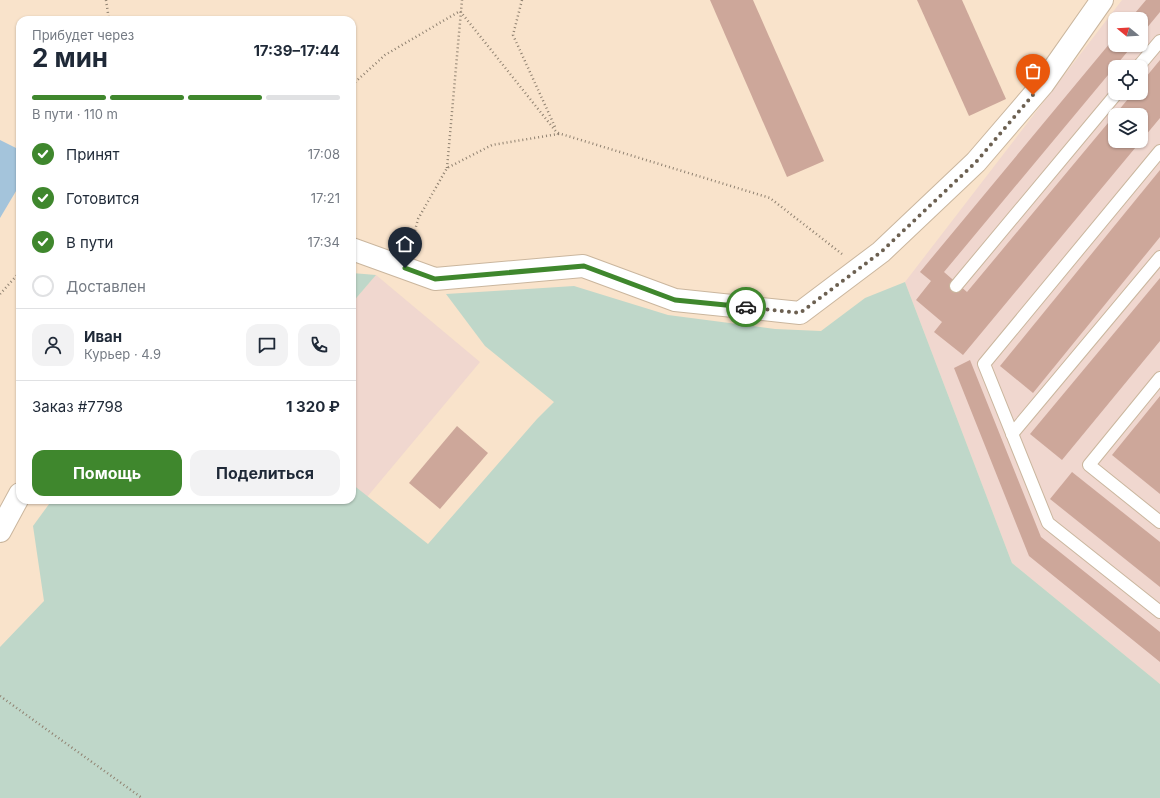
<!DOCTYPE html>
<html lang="ru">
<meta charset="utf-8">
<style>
body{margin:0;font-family:Inter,sans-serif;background:#f2f2f3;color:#1f2937;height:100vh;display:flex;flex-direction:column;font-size:15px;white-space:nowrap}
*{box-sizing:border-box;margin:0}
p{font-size:13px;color:#747a83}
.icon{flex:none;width:22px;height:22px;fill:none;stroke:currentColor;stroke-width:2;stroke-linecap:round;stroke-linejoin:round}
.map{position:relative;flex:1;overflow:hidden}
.sheet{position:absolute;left:16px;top:16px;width:340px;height:488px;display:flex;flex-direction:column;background:#fff;border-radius:12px;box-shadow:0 1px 3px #0004}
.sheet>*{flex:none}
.needle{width:26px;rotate:288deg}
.fabs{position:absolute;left:1108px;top:12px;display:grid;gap:8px}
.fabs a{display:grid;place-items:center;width:40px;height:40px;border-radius:8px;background:#fff;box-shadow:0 1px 3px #0004;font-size:20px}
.pin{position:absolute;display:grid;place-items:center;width:34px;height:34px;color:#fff;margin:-41px -17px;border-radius:50% 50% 50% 0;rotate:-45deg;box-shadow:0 0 4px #0007}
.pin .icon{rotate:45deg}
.courier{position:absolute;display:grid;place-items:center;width:40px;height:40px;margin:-20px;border:3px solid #3f872d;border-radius:50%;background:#fff;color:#222;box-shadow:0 1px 5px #0007}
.summary em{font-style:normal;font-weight:700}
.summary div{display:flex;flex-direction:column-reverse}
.summary{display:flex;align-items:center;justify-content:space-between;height:68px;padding:0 16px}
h1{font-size:26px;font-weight:700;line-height:30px}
.bar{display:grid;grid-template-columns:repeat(4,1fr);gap:6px 4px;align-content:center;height:48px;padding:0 16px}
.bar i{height:5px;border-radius:3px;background:#e0e1e3}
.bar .on{background:#3f872d}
.bar p{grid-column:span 4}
.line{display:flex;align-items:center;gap:10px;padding:0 16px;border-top:1px solid #e0e1e3}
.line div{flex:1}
.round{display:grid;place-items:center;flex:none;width:42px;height:42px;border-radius:12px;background:#f2f2f3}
ol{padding:0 16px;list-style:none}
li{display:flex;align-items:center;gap:12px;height:44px}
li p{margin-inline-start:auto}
li .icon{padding:4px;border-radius:50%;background:#3f872d;color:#fff;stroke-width:4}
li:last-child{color:#747a83}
li i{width:22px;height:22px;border:2px solid #e0e1e3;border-radius:50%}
.button{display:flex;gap:8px;margin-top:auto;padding:8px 16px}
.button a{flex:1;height:46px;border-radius:12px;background:#3f872d;color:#fff;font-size:16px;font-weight:700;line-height:46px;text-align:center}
.button a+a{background:#f2f2f3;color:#1f2937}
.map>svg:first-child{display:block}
.industrial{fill:#f0d7cf;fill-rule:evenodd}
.green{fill:#bfd7c9}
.water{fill:#a4c4db}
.building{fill:#cda79a;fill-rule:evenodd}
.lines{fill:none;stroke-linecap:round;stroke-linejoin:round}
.service-casing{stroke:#cab69e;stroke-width:14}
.minor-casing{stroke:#cab69e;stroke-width:24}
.path{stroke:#908271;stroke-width:2.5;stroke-dasharray:1 3;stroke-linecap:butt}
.service{stroke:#fff;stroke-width:12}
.minor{stroke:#fff;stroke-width:22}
.done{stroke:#6c6051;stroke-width:4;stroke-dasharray:0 7.2}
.route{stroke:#3f872d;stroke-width:5}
</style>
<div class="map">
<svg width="1160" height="798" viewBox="0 0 1160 798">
<rect width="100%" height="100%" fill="#f9e3cb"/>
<g class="industrial">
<path d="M1122,0h38v684l-148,-121 -107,-281zM1115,19h26v26h-26zM1115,67h26v26h-26zM1115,115h26v26h-26z"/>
<path d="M376,275l104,87 -113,135 -15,-13v-181z"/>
</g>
<g class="green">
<path d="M352,273l24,2 -24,28z"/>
<path d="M905,282l107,281 148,121v114h-1160v-151l44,-46 -11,-75 19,-26h300v-16l76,60 109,-125 17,-17 -69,-56 -39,-52 128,-8 94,29 107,14 46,2 44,-33z"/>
</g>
<path class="water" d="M0,140l20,10 -1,36 -19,32z"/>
<g class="building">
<path d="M710,0h43l71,161 -37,16z"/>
<path d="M917,0h45l44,99 -37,17z"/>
<path d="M1146,0h14v12l-19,23v-16h-11z"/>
<path d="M1115,37v8h18l-189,227 23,20 166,-199h8v-10l19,-23v58l-197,237 -29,-23 8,-10 -26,-22 15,-19 -11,-9zM1115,115h26v26h-26z"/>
<path d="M1160,170v67l-127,156 -33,-27z"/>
<path d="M1160,278v63l-98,119 -32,-26z"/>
<path d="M970,360l71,177 119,95v30l-131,-106 -75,-188z"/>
<path d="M1160,396v98l-48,-39z"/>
<path d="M457,426l31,27 -48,56 -31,-26z"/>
<path d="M1072,472l88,70v45l-110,-88z"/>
</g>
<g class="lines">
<defs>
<g id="service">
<path d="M1138,67l22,-26"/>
<path d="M1160,151l-176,213 64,159 112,89"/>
<path d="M956,286l161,-193"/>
<path d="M1160,378l-71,87 71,57"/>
<path d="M1012,434l148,-177"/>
</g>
<g id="minor">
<path d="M352,249l83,30 148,-13 92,34 125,13 81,-61 95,-90 67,-78 59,-84"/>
<path d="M0,531l20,-37"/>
</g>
</defs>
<use href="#service" class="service-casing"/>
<use href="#minor" class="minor-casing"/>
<g class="path">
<path d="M106,0l3,20"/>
<path d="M522,0l-9,35 43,94"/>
<path d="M352,85l33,-30 75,-44 98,123 -66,11 -45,23 -29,51 -7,27"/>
<path d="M558,133l212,65 72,56"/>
<path d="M447,168l15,-168"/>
<path d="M0,294l20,-22"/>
<path d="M0,696l142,102"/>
</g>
<use href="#service" class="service"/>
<use href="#minor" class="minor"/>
</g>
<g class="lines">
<path class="done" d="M746,307l54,6 81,-61 95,-90 57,-67"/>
<path class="route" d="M405,268l30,11 149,-13 91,34 71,7"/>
</g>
</svg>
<div class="fabs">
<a><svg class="needle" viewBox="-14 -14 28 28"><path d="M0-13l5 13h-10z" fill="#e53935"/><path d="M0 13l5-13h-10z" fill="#747a83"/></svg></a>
<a><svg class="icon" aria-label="locate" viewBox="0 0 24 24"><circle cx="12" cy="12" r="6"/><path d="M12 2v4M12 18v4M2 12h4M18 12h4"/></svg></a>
<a><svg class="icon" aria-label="layers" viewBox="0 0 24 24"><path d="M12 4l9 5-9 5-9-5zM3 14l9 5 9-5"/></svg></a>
</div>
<div class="pin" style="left:1033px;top:95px;background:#ea580c"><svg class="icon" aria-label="bag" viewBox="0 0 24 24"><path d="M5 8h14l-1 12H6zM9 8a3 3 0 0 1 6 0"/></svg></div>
<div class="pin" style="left:405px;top:268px;background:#1f2937"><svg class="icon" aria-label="home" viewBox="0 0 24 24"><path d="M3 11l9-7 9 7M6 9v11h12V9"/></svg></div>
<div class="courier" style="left:746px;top:307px"><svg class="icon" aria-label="car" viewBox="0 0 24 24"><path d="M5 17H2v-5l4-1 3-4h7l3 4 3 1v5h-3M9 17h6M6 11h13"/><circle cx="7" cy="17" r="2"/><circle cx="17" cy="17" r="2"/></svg></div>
<section class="sheet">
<div class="summary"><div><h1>2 мин</h1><p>Прибудет через</p></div><em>17:39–17:44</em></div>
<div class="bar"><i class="on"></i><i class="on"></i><i class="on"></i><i></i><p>В пути · 110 m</p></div>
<ol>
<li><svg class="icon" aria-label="check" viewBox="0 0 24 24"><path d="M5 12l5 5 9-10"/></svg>Принят<p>17:08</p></li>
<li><svg class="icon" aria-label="check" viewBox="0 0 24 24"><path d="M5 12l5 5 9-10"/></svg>Готовится<p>17:21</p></li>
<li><svg class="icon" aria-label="check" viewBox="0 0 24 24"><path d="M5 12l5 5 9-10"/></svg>В пути<p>17:34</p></li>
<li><i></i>Доставлен</li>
</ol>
<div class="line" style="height:72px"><a class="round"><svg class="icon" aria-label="person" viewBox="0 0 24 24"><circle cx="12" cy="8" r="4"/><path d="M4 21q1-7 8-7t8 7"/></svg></a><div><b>Иван</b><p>Курьер · 4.9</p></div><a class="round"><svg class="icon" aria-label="chat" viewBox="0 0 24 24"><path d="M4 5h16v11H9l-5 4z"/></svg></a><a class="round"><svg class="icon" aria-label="phone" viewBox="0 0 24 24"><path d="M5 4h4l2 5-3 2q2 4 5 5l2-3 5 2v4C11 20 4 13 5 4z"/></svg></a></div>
<div class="line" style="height:52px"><div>Заказ #7798</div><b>1 320 ₽</b></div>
<div class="button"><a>Помощь</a><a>Поделиться</a></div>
</section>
</div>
